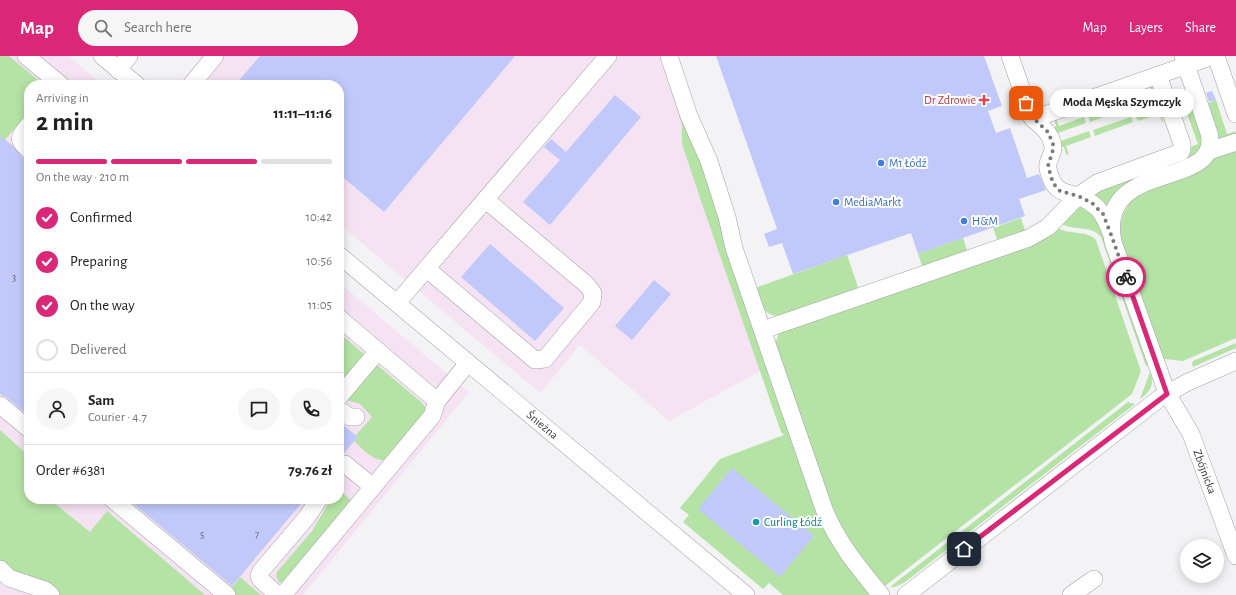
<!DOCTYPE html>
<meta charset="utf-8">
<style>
body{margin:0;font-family:"Alegreya Sans",sans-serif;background:#f6f6f6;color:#222;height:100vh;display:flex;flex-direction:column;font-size:15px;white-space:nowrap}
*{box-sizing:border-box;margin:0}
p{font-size:13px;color:#767676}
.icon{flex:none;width:22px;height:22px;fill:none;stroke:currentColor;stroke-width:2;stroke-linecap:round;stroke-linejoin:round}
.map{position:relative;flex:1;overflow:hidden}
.sheet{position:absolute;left:24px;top:24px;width:320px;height:424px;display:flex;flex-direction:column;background:#fff;border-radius:16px;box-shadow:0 2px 10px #0003}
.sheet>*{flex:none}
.buttons{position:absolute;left:1180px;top:483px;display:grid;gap:8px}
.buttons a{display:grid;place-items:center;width:44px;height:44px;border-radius:50%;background:#fff;box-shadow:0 2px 10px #0003;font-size:20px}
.pin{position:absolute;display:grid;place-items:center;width:34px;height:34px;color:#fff;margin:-17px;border-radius:8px;box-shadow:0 2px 6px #0006}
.courier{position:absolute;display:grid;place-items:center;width:40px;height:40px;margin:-20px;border:3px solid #db2777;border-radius:50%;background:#fff;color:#222;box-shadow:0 1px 5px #0007}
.bubble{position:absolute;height:28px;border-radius:14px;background:#fff;box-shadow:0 2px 10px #0003;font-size:13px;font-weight:700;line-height:28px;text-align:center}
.summary em{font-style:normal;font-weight:700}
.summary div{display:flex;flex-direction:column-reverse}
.summary{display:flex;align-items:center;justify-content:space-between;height:68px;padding:0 12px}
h1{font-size:26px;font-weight:700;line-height:30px}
.bar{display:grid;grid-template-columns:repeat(4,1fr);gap:6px 4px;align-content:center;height:48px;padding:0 12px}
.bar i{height:5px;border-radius:3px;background:#e0e0e0}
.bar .current{background:#db2777}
.bar p{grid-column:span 4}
.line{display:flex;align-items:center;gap:10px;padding:0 12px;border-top:1px solid #e0e0e0}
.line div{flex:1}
.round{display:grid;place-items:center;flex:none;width:42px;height:42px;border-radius:21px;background:#f6f6f6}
ol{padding:0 12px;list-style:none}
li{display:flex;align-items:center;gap:12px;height:44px}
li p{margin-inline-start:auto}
li .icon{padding:4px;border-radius:50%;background:#db2777;color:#fff;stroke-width:4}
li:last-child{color:#767676}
li i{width:22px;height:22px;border:2px solid #e0e0e0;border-radius:50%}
header{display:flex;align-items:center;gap:24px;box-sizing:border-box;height:56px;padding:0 20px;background:#db2777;color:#fff}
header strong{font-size:19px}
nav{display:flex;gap:22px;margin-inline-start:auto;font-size:14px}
.search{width:280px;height:36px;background:#f6f6f6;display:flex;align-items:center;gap:10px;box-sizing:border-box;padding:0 14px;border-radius:22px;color:#767676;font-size:15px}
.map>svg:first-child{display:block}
.industrial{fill:#f5e3f4}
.green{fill:#b5e3a5}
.building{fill:#c0c9fa}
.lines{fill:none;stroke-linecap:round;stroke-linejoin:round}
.minor-casing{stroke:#a1a2a3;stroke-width:18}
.minor{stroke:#fff;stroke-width:17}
.done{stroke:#7b7b7c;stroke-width:4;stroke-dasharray:0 7.2}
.route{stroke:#db2777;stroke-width:5}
.health-dot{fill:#e0444e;stroke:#fff;stroke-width:1.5}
.shop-dot{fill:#3f7fe0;stroke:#fff;stroke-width:1.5}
.culture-dot{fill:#0f9aa8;stroke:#fff;stroke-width:1.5}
.labels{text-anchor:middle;stroke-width:4;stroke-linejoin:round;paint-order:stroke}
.number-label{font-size:10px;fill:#5c5e6b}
.health-label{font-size:12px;fill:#be3a42;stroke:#fff;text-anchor:end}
.shop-label{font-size:12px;fill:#366cbe;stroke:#fff;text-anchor:start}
.street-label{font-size:12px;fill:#3b3b3b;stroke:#fff}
.culture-label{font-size:12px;fill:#0d838f;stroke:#fff;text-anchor:start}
</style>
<header>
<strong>Map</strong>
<div class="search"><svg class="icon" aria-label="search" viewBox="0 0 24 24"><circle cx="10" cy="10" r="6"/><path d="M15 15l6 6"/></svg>Search here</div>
<nav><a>Map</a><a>Layers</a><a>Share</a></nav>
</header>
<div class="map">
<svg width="1236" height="539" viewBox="0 0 1236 539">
<rect width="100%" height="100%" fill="#f3f3f5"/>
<g class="industrial">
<path d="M0,0h68l35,29h-74v414h310v-216l130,109 -166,203h-303z"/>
<path d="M199,0h461l22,69v19l18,54 60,173 -91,50 -89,-76 -40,48 -201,-169v-139h-161l23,-27z"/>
</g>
<g class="green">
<path d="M0,0h9l35,29h-15v26l-24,29 -5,3z"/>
<path d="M660,0h2l34,91 121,363 52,85h-86l-14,-12 -6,6 -80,-67 6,-7 -9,-7 40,-49 64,-24 -3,-3 -81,-234 -18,-54v-19z"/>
<path d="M1149,29h3l2,7h3l2,5 -26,10 -3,-6 22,-8z"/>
<path d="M1190,40l14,43 -7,16 -71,29 -10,8 -10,14 -10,-9v-5l91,-35 3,-2v-8l8,-3 -12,-33 -8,2 -4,-11z"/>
<path d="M1216,44l11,34 9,-3 -1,4 -15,4 -3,-3 -11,-32z"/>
<path d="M1126,46l2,6 -38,14 -2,-7z"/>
<path d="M1162,50l1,5 -2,2 2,9h-1l-3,-8 -21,7 -3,-6z"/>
<path d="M1056,61l3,9 25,-9 2,6 -31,11 -1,-6 2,-2 -2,-7z"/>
<path d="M1131,61l2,5 -38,14 -2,-6z"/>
<path d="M1089,75l2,6 -25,9 3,9 -3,-1 -2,-7h-3l-3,-5z"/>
<path d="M1236,92v190l-53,23 -18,-2 -4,1 -39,-113 -2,-22 4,-13 6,-10 9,-9 66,-26 8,-9z"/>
<path d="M1079,148l18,11 52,150 -3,1 -45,-129c-9,-12 -27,-6 -39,-13z"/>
<path d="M1021,162l5,15 -28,9 -5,-14z"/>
<path d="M1058,172c11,7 30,2 38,12l45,131 -9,23 -247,192 -6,-4 -44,-61 -60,-177 4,-11z"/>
<path d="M963,182l5,15 -45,15 -5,-14z"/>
<path d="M847,199l12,35 -80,26c-17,0 -19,-15 -24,-28z"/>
<path d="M339,277l81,68c4,4 6,6 6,12l-41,47c-13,1 -22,-11 -31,-19l4,-4 -2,-2 16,-18 -12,-13 -21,-6z"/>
<path d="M1236,287v5l-43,19 -1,-3 1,-3z"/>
<path d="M1150,316c5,13 0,20 -10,27z"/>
<path d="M1128,346l7,2 -230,178 -10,5h-5z"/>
<path d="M0,374l29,26v43h23v2l38,31 17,-21 98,84h-148l-46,-22 -11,-10z"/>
<path d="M339,434l12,10 -67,83 -5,-1 -3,-6 1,-4 35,-41 19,-32h8z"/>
<path d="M240,521l21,18h-26l-5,-5z"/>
</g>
<g class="building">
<path d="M260,0h255l-131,156 -45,-38v-89h-104z"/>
<path d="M716,0h268l18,50 -14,5 8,22 14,-5 17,50 12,-4 7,16 -27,9 6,17 -107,38 -7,-21 -118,41 -11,-31 -13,4 -5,-13 13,-5z"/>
<path d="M1212,35l4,9 -7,2 -3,-9z"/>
<path d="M615,39l26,22 -91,108 -27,-23 37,-42 -16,-13 7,-8 15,13z"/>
<path d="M0,80l13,10 9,11 7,3v256l-23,-19 -6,-3z"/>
<path d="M490,188l74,64 -29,33 -74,-64z"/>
<path d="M654,224l17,14 -39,46 -17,-14z"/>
<path d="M339,366l19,15 -15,17 -4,2z"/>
<path d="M732,412l82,68 -34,41 -82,-68z"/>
<path d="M128,443h177l-73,87z"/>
</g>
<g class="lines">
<defs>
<g id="minor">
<path d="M26,0l35,29"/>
<path d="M102,0l35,29"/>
<path d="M669,0l20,60 20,45 18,56 7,31 90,261c13,33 35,59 57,86"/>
<path d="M1010,0l20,58 3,5 180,-63"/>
<path id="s1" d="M1183,0l26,77c14,58 -113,24 -96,109l54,151 24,41 45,122"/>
<path d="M1216,0l20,58"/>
<path d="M118,14l11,-14"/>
<path d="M191,29l24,-29"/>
<path d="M1033,63c9,8 18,14 20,27 1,6 -4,12 -5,18 -1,4 1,8 2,12 6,16 13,16 28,20l19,-13 84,-31 1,-2v-6l-24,-69"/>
<path d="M29,69c-10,12 -13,14 0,25"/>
<path d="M1209,95l27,-9"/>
<path id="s2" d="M339,199l407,340"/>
<path d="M427,213l108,91 10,-1 47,-57 1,-9 -6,-8 -101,-85"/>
<path d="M397,247l211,-247"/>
<path d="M339,262l98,83"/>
<path d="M763,274l266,-92 19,-11 30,-31c20,8 26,18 33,37"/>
<path d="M339,341l39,-46"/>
<path d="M0,349l29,24"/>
<path d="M339,354l11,7h6"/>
<path d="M345,408l28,23"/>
<path d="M112,443l115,96"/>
<path d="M0,513l9,9 36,12 6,5"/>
<path d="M278,539l-17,-15 -2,-4 2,-5 46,-54 12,-18"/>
<path d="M283,539l149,-179 5,-15 31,-38"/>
<path d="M906,539l254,-197 26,-15 50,-22"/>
<path d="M1071,539l23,-16"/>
</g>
</defs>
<use href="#minor" class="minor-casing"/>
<use href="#minor" class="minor"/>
</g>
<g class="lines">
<path class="done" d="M1026,47l6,14 16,15 5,12v6l-5,16 5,17 7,8 18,5 14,7 11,11 9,23 14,40"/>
<path class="route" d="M964,493l203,-155 -41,-117"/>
</g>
<path class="health-dot" d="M982 38h4v4h4v4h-4v4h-4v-4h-4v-4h4z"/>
<g class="shop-dot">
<circle cx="881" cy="107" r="4"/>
<circle cx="836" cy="146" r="4"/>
<circle cx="964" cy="165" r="4"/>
</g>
<circle class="culture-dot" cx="756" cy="466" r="4"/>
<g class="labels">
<g class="number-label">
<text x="14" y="225">3</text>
<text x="202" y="482">5</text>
<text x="257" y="482">7</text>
</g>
<g class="health-label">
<text x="976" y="48">Dr Zdrowie</text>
</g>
<g class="shop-label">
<text x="889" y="111">M1 Łódź</text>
<text x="844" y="150">MediaMarkt</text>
<text x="972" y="169">H&amp;M</text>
</g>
<g class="street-label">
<text dy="4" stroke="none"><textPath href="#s2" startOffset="265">Śnieżna</textPath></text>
<text dy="4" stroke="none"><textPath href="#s1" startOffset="494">Zbójnicka</textPath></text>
</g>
<g class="culture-label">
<text x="764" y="470">Curling Łódź</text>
</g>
</g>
</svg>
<div class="buttons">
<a><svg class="icon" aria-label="layers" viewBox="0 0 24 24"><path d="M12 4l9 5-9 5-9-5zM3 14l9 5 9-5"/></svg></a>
</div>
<div class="pin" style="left:1026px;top:47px;background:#ea580c"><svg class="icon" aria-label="bag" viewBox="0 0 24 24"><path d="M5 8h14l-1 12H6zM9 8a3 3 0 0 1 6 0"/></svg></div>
<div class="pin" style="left:964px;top:493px;background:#1f2937"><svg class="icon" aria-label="home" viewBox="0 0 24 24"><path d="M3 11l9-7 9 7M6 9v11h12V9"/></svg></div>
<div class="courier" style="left:1126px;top:221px"><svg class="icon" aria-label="bike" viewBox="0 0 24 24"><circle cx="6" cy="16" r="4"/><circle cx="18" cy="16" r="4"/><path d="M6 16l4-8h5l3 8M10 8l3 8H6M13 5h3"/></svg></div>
<div class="bubble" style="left:1050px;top:33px;width:144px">Moda Męska Szymczyk</div>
<section class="sheet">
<div class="summary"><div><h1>2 min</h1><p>Arriving in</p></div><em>11:11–11:16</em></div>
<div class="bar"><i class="current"></i><i class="current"></i><i class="current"></i><i></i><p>On the way · 210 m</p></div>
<ol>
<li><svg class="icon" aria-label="check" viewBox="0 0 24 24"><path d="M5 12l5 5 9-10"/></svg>Confirmed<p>10:42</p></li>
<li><svg class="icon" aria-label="check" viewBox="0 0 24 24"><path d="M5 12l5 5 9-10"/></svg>Preparing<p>10:56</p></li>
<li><svg class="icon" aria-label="check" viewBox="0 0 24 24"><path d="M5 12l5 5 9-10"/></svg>On the way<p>11:05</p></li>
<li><i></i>Delivered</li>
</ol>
<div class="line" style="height:72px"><a class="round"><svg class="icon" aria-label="person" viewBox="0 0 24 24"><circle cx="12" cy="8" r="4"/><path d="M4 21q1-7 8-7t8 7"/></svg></a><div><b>Sam</b><p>Courier · 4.7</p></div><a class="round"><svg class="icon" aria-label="chat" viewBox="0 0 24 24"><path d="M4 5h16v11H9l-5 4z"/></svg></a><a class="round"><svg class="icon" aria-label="phone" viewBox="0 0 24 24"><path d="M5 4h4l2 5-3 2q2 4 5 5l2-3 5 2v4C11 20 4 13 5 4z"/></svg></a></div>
<div class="line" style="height:52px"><div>Order #6381</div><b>79.76 zł</b></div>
</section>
</div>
